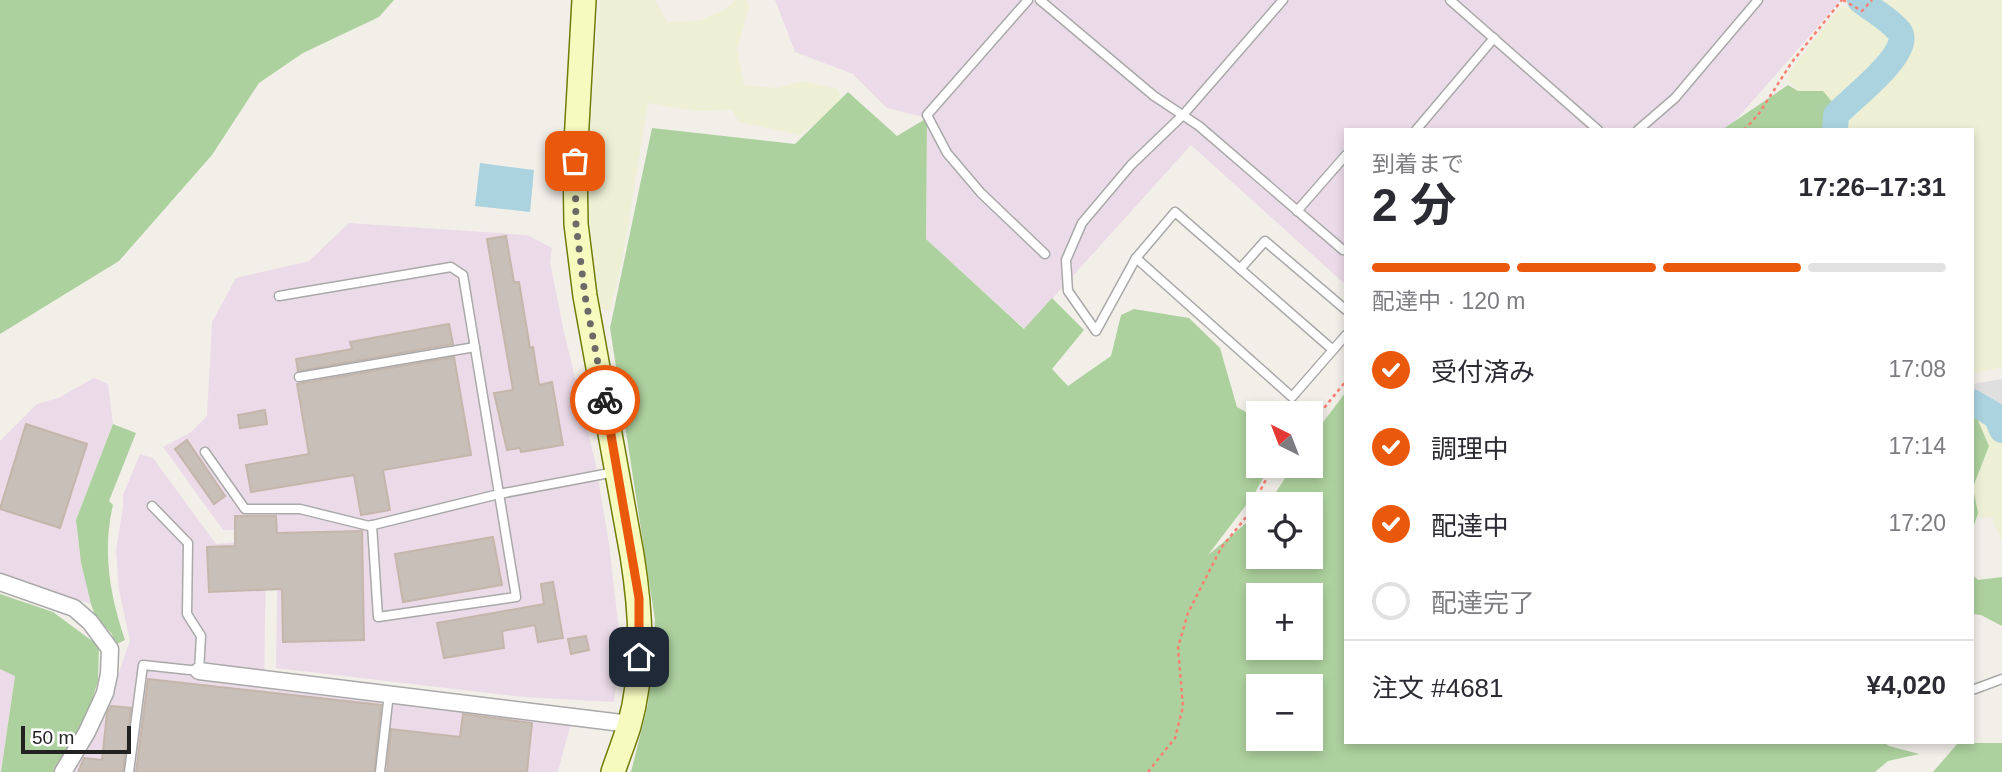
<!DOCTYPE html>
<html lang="ja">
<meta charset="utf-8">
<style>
body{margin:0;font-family:Helvetica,"Noto Sans JP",sans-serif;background:#f7f7f7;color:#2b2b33;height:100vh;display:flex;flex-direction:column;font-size:26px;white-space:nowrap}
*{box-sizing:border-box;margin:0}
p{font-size:23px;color:#7c7c81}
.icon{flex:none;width:38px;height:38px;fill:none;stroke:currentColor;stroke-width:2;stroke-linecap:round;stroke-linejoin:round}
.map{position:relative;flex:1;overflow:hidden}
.sheet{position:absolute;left:1344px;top:128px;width:630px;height:616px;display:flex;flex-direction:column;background:#fff;border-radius:0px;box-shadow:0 4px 10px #0003}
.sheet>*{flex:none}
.needle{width:46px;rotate:318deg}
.buttons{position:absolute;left:1246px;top:401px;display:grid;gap:14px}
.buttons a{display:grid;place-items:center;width:77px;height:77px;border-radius:0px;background:#fff;box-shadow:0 4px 10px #0003;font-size:35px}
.scale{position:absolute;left:21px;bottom:18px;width:110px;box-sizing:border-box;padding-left:7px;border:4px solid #222;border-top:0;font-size:19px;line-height:24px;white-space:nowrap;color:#222;-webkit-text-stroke:5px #fff;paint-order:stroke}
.pin{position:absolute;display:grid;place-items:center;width:60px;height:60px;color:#fff;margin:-30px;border-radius:14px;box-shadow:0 4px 10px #0006}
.courier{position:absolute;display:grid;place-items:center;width:70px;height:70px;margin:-35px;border:5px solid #ea580c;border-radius:50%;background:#fff;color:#222;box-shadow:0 2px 9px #0007}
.headline em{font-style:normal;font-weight:700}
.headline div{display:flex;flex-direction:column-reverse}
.headline{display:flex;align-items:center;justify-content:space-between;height:119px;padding:0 28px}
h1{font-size:46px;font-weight:700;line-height:52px}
.bar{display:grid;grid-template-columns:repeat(4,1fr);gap:10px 7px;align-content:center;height:84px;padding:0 28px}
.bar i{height:9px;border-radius:5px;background:#e1e1e2}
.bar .current{background:#ea580c}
.bar p{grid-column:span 4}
.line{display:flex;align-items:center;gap:18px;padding:0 28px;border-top:2px solid #e1e1e2}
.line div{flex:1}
ol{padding:0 28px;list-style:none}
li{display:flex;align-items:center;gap:21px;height:77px}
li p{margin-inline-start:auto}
li .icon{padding:7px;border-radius:50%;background:#ea580c;color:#fff;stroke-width:4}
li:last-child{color:#7c7c81}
li i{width:38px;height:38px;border:4px solid #e1e1e2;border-radius:50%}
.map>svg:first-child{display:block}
.residential{fill:#e0dfdf}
.industrial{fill:#ebdbe8}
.farmland{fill:#eef0d5}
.forest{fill:#add19e;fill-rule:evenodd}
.water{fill:#aad3df}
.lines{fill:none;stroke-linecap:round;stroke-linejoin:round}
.river{stroke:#aad3df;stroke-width:26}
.building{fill:#c7bfb8;stroke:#c4b6ab;stroke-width:2}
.service-casing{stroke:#a9a9a9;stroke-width:11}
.minor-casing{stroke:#a9a9a9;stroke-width:19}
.secondary-casing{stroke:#707d05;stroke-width:26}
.path{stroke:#fa8072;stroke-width:2.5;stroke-dasharray:3.5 3.5;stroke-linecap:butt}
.service{stroke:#fff;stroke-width:8}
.minor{stroke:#fff;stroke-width:16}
.secondary{stroke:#f7fabf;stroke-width:23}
.done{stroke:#6b6a68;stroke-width:7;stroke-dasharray:0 12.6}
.route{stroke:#ea580c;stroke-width:9}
</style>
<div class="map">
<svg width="2002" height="772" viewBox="0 0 2002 772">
<rect width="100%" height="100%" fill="#f2efe9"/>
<path class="residential" d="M2002,379v43l-3,-7 -27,-18v-13z"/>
<g class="industrial">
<path d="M775,0h1066l-113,129 -382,1v155l-155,-140 -166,184 -99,-90 1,-121 -40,-10 -34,-34 -58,-22z"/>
<path d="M349,223l178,12 25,13 -2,14 14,70 31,129 14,82 12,106 -7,53 -91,-5 -247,-29 2,-139 -55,1 -60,-83 28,-15 16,-16 5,-94 24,-44 73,-17z"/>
<path d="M94,378l14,6 5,40 -37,96 5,43 10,41 -91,-30v-133l37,-37 21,-6z"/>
<path d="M140,454l13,4 63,86 46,-4 4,4 -2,145 307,34 -13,49h-488l36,-63 24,-68 -11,-51 -3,-40 7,-43v-12z"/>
<path d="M0,669l15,6 -14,97h-1z"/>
</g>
<g class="farmland">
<path d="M600,0h55l12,22 34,-2 23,-10 11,-10h12l2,7 -12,42 7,36 31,3 28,-7 35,8 4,14 -42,32 -61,-13 -7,-12 -35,1 -49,-8 -26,158 -12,51 -10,-4 -11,-66 -1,-92z"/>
<path d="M1893,0h109v367l-30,7v-244h-137l-3,-7 18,-12 55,-52 4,-19 -4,-13 -26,-25z"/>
<path d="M1843,6l26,10 18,13 6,8 -1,9 -60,60 -30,-11 -15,-15 4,-10 47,-61z"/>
<path d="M1979,415l14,6 9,22v97l-8,-15 -1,-8 -21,1 2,-102z"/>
</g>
<g class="forest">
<path d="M0,0h394l-15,17 -76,36 -44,30 -47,72 -93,106 -119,73z"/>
<path d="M1788,85l10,6h25l21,25 -4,13h-117z"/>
<path d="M848,92l49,44 30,-18 -1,121 98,90 28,-31 32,32 -32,39 16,17 43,-30 10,-41 13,-6 55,9 31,30 17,59 21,12v47h12l-17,30 -45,59 50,-42v43h53v-52h-43l25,-38h18v-28l35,-46v350h537l6,4 30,8 -31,7 -13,11h-1244l17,-68 7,-84 -45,-292 42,-200 143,16zM1258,595h53v53h-53zM1258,686h53v52h-53z"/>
<path d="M1972,407l17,39 -16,41 5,26 -6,18z"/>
<path d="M113,424l23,9 -27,68 4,4c-11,47 -3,91 12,135l-10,5 -3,-11 -17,-18 -4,-12 -10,-41 -5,-43z"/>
<path d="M1972,574l6,6 24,-3v49l-21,-11 -9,-1z"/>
<path d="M0,594l53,18 46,34 -1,35 -10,31 -32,60h-55l14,-96 -15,-7z"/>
<path d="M1958,743h44v29h-69z"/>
</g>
<path class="water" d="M480,163l54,7 -4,42 -55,-6z"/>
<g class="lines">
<g class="river">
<path d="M1835,130l1,-15c13,-15 79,-63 63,-84 -10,-12 -27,-21 -39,-31"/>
<path d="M1972,402l24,14 6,14"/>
</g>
</g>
<g class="building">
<path d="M506,236l8,46h5l11,66 3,-1 6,38 13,-3 11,63 -42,7 -1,-4 -13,2 -13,-57 19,-3 -26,-151z"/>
<path d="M449,324l4,20 -155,27 -2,-12 56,-10 -2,-7z"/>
<path d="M454,357l17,98 -88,15 7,40 -29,5 -7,-40 -103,17 -5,-27 63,-11 -12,-70z"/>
<path d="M265,410l2,14 -27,4 -2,-13z"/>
<path d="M26,424l61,20 -27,84 -60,-19z"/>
<path d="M187,440l38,56 -11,8 -39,-55z"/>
<path d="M235,516h41l1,17 85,-2 2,109 -81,2 -1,-53 -73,3 -2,-45 28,-1z"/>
<path d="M493,537l9,48 -99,17 -8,-48z"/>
<path d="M553,582l10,56 -25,4 -3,-17 -33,6 2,17 -60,10 -7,-35 107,-19 -3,-20z"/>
<path d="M586,636l3,14 -18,4 -3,-15z"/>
<path d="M148,679l233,26 -7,67h-238z"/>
<path d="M111,706l20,2 -8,64h-45l6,-14 18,2 5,-47z"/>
<path d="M463,714l69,9 -5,49h-140l4,-43 69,8z"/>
</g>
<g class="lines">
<defs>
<g id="service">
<path d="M1028,0l-101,115 20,38 34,40 64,61"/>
<path d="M1040,0l114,96 45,30 144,124"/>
<path d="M1283,0l-100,115 -52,50 -49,58 -16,37 2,31 28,40 40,-73 39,-46 158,138"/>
<path d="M1450,0l148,130"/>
<path d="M1416,130l78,-92"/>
<path d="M1638,130l37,-32 83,-98"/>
<path d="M1297,211l49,-56"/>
<path d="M1136,258l156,139 54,-62"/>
<path d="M1240,269l25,-28 81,69"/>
<path d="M279,296l172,-29 12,8 53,322 -138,20 -6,-92"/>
<path d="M299,377l176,-30"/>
<path d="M205,452l40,57h55l69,17 130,-32 116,-22"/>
<path d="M1975,689l27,-10"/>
<path d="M129,772l14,-107 56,6 2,-35 -14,-22 1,-71 -36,-37"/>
<path d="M380,772l9,-79"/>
</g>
<g id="minor">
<path d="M0,582l74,26 16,14 20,27 -1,25 -4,19 -18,39 -24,40"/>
<path d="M199,671l431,53"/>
</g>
<path id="secondary" d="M584,0l-9,161 1,63 9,72 47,259c9,56 13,115 -3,171 -5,16 -11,31 -16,46"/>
</defs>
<use href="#service" class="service-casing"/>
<use href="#minor" class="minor-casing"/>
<use href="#secondary" class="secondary-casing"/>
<g class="path">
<path d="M1843,0l19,11 10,-11"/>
<path d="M1744,130l14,-15 34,-53 50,-62"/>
<path d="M1311,424l35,-43"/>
<path d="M1148,772l27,-34 8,-31 -5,-60 10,-34 33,-65 26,-32 26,-50"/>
</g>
<use href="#service" class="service"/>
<use href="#minor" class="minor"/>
<use href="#secondary" class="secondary"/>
</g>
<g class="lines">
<path class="done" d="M575,161l1,63 9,72 20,104"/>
<path class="route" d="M605,400l34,198v59"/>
</g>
</svg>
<div class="buttons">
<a><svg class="needle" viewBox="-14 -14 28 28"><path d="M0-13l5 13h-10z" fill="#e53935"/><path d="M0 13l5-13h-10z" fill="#7c7c81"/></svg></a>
<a><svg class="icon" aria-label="locate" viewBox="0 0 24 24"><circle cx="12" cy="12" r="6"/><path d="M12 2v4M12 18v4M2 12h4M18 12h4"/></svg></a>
<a>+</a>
<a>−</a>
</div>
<div class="scale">50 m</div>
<div class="pin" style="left:575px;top:161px;background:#ea580c"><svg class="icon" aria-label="bag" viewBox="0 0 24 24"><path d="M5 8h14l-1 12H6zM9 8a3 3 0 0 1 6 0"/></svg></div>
<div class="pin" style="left:639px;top:657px;background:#1f2937"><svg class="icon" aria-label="home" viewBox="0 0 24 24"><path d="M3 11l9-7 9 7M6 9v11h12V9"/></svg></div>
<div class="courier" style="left:605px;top:400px"><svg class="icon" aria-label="bike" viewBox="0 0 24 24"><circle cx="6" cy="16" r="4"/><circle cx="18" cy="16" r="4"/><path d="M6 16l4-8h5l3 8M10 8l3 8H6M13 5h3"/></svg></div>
<section class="sheet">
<div class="headline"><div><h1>2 分</h1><p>到着まで</p></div><em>17:26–17:31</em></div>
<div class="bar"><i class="current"></i><i class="current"></i><i class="current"></i><i></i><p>配達中 · 120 m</p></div>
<ol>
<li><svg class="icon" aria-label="check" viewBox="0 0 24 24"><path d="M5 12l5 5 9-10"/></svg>受付済み<p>17:08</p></li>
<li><svg class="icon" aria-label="check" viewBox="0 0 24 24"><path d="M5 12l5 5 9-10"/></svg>調理中<p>17:14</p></li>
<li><svg class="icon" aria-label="check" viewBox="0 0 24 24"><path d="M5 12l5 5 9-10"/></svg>配達中<p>17:20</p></li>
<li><i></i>配達完了</li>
</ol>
<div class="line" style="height:91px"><div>注文 #4681</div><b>¥4,020</b></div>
</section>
</div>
